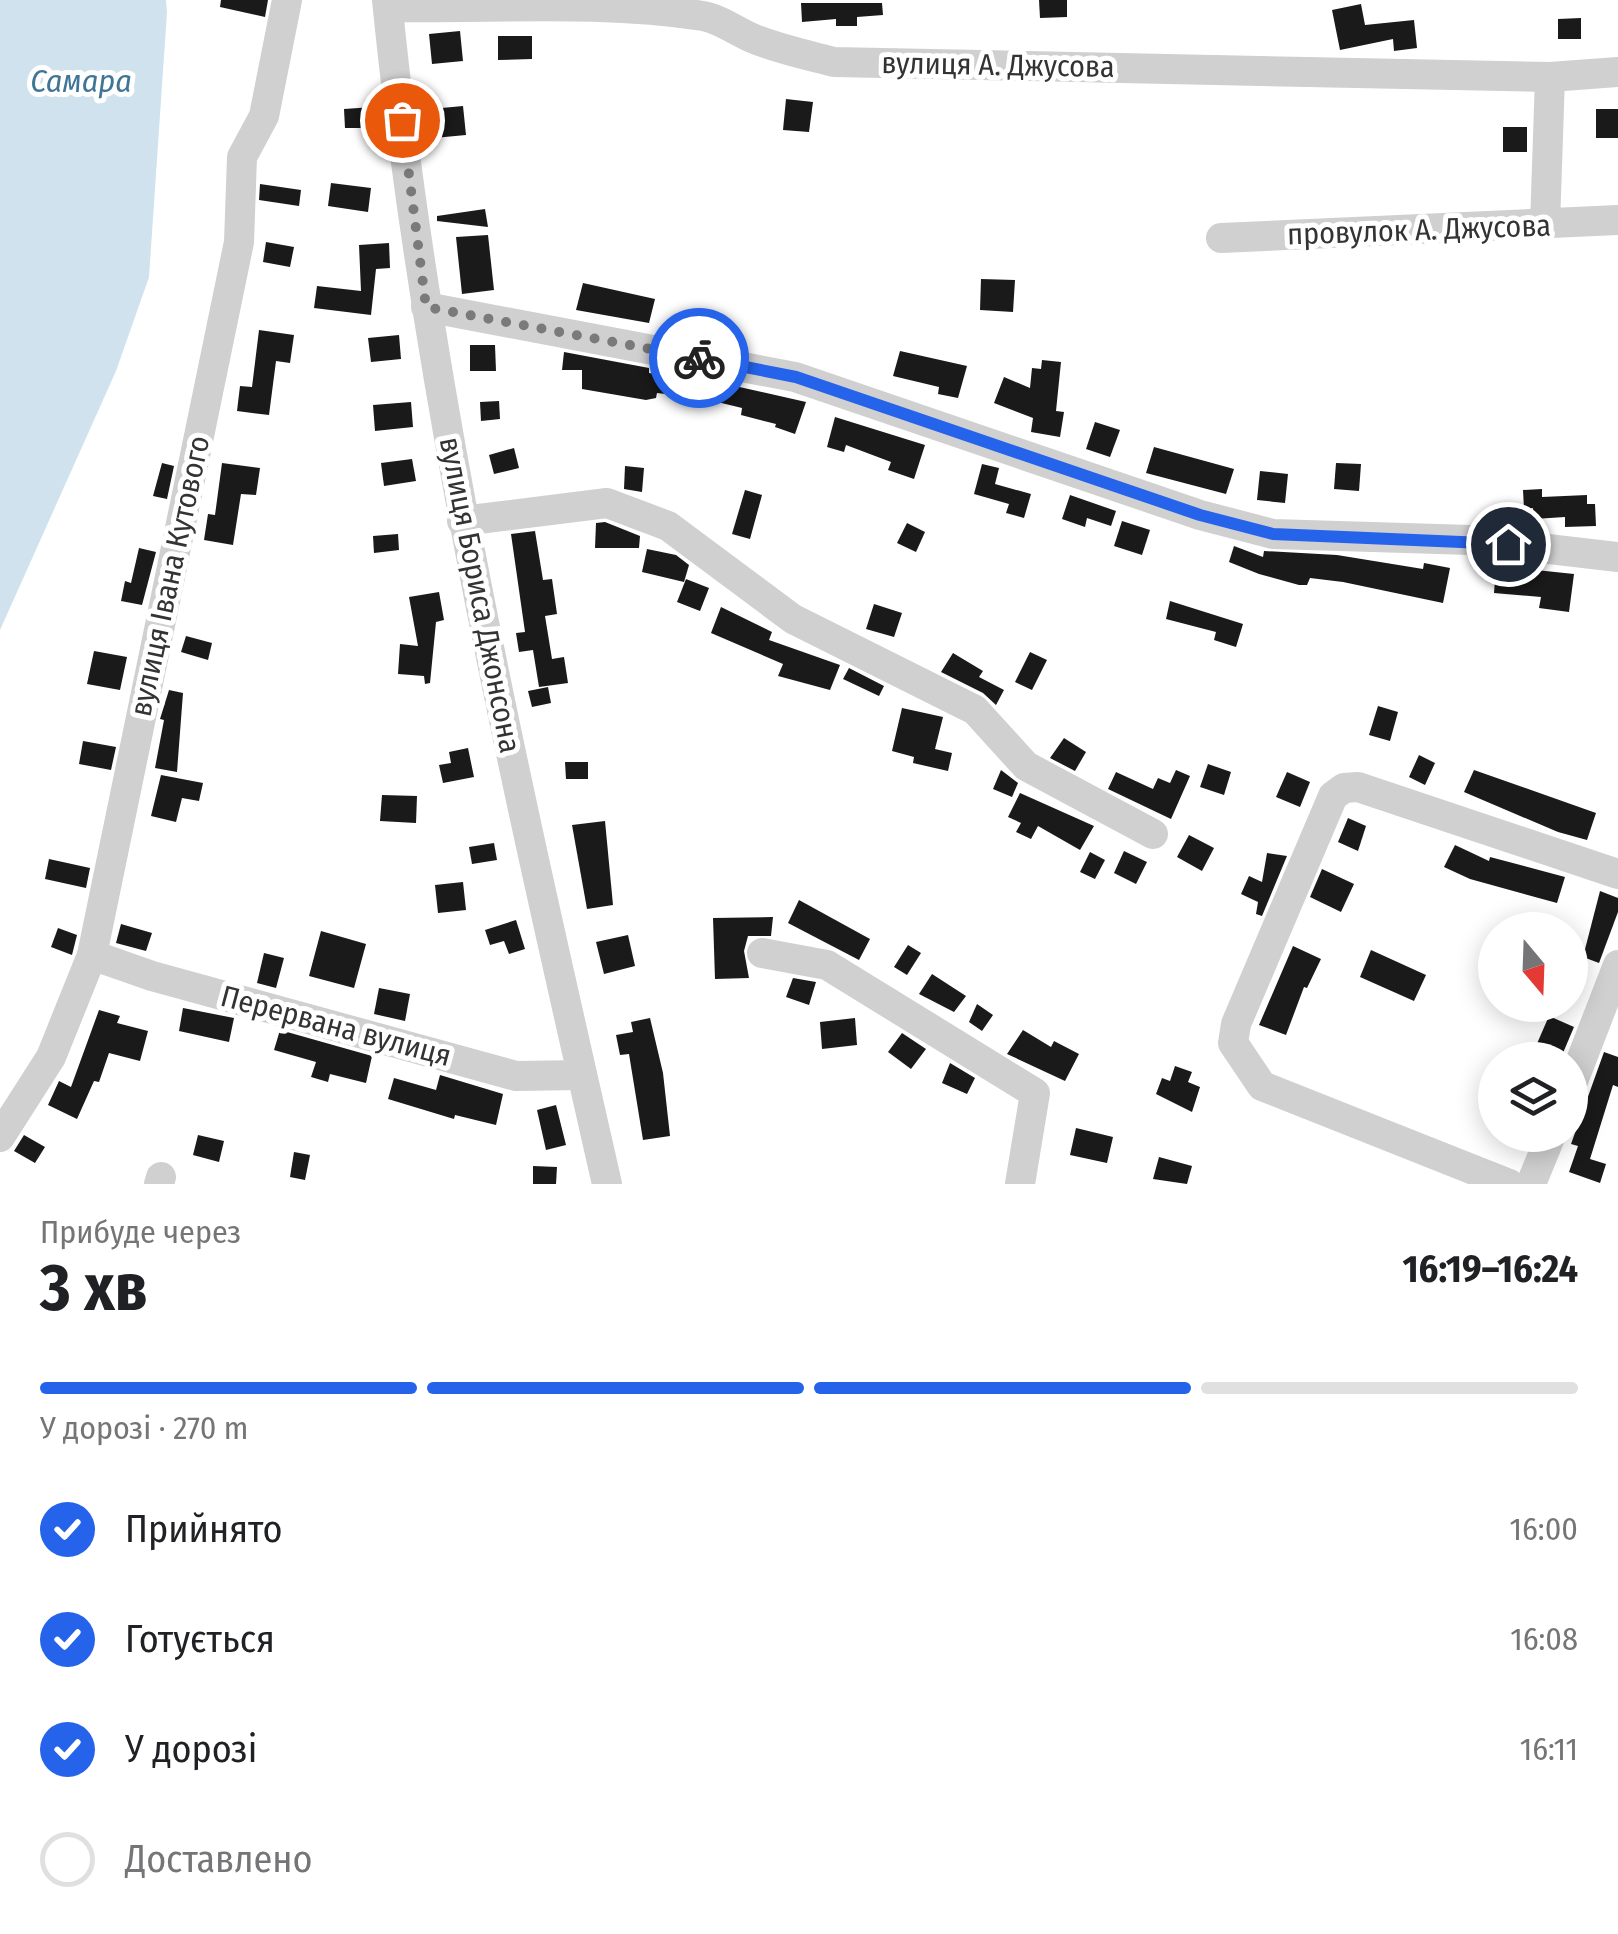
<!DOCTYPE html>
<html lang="uk">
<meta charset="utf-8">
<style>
body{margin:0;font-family:"Fira Sans Condensed",sans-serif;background:#f6f6f6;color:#202124;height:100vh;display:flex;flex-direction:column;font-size:38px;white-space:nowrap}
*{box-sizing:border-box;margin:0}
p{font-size:32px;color:#757577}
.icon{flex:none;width:55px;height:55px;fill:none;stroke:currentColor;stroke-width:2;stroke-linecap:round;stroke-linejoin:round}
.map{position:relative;height:1184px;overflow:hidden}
.side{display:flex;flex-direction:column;background:#fff;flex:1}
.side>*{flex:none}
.needle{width:65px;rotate:161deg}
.buttons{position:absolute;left:1478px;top:912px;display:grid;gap:20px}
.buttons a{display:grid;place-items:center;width:110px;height:110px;border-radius:50%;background:#fff;box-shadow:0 5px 25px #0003;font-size:50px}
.pin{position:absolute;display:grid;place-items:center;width:85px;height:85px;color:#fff;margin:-42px;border:5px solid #fff;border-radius:50%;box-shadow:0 2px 10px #0007}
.courier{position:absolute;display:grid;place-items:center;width:100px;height:100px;margin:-50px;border:8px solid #2563eb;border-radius:50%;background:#fff;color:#222;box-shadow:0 2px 12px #0007}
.summary em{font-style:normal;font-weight:700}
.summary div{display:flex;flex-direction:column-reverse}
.summary{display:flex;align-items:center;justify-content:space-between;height:170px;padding:0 40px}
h1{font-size:65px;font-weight:700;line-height:75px}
.bar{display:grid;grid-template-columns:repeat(4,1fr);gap:15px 10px;align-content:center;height:120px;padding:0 40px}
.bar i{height:12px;border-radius:8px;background:#e0e0e0}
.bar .selected{background:#2563eb}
.bar p{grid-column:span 4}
ol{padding:0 40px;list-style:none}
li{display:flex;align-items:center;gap:30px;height:110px}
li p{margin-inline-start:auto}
li .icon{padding:10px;border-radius:50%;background:#2563eb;color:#fff;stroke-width:4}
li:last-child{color:#757577}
li i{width:55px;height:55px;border:5px solid #e0e0e0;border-radius:50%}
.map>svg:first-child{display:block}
.water{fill:#cfe2ee}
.building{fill:#1a1a1a}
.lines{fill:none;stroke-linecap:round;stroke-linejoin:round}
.minor{stroke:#d0d0d0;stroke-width:30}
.done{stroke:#7a7a7a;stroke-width:10;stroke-dasharray:0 18}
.route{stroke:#2563eb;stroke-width:12}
.labels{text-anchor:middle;stroke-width:10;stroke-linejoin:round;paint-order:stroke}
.street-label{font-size:30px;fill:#333;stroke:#fff}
.water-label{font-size:32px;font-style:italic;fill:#3f7597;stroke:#fff}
</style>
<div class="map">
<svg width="1618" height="1184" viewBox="0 0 1618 1184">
<rect width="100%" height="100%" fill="#fff"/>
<path class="water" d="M0,0h166l1,12 -18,265 -33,94 -116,259z"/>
<g class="building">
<path d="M221,0h47l-3,17 -45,-10z"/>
<path d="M1039,0h28v17l-27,1z"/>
<path d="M801,3h81l1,12 -26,2v9h-21v-7l-34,3z"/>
<path d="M1361,4l4,21 49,-5 3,28 -23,3 -1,-12 -53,11 -8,-40z"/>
<path d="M1581,18v21h-23v-20z"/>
<path d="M460,31l3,30 -31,3 -3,-30z"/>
<path d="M498,36h34v23l-34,1z"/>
<path d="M786,99l27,3 -4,30 -26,-2z"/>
<path d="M463,106l3,29 -32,3 -3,-29z"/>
<path d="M373,107l1,21h-29l-1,-19z"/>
<rect x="1596" y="109" width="22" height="29"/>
<rect x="1503" y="127" width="24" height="25"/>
<path d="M331,183l40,5 -3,24 -40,-6z"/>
<path d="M260,184l41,6 -2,16 -40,-6z"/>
<path d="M485,209l3,18 -51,-6v-5z"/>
<path d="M488,235l6,55 -32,4 -6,-57z"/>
<path d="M266,242l28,5 -4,20 -27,-5z"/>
<path d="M389,243l1,25 -14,1 -5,46 -57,-7 3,-22 44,5 -2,-46z"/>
<path d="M981,279l34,1 -2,32 -33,-2z"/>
<path d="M583,283l72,16 -6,24 -73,-13z"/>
<path d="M696,309l24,5 -6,28 -25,-5z"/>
<path d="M259,330l35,5 -4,28 -14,-2 -7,54 -32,-4 3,-25 12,1z"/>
<path d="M399,335l2,24 -30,3 -3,-24z"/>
<path d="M470,345h25l1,26h-26z"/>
<path d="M900,351l67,15 -9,32 -20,-4 1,-7 -46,-11z"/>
<path d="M564,352l85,16v5l37,6v-4l120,27 -11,32 -20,-7 1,-3 -35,-9 1,-7 -41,-10 -44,-5 -1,5 -10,2 -64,-11v-19h-20z"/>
<path d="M1042,360l19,2 -5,49 8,1 -4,25 -29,-5 2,-14 -39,-15 10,-26 26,11 2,-20 9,1z"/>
<path d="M499,401l1,18 -19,2 -1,-19z"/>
<path d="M411,402l2,25 -38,4 -2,-26z"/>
<path d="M835,417l90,28 -11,34 -26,-9 3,-8 -45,-17 -2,7 -17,-5z"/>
<path d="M1095,422l25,8 -10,27 -24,-8z"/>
<path d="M1154,447l80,22 -8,25 -80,-21z"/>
<path d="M514,448l5,20 -25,6 -5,-19z"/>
<path d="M412,459l4,22 -32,5 -3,-23z"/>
<path d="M162,463l12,3 -7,33 -14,-3z"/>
<path d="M222,463l38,5 -4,27 -15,-1 -8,51 -29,-5 4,-26 7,1z"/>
<path d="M1336,463l25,1 -2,27 -25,-2z"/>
<path d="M982,464l17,4 -4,16 36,10 -7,24 -18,-5 3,-9 -35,-10z"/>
<path d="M625,466l19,2 -2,24 -18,-3z"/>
<path d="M1260,471l28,3 -3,29 -28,-3z"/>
<path d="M1542,489v8l45,-2v9h8l1,22 -31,1v-10l-31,2 -1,-11 -9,1 -1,-19z"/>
<path d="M745,490l17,5 -12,44 -18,-5z"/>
<path d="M1070,495l46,16 -5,15 -24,-8 -2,9 -23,-8z"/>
<path d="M1122,521l28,9 -8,25 -28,-9z"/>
<path d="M605,522l35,14 -1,12h-44l1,-25z"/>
<path d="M907,523l18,9 -9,20 -19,-9z"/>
<path d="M535,531l8,49 9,-1 5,35 -12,2 7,43 12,-2 4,26 -29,4 -6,-37 -14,2 -3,-19 9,-1 -14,-98z"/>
<path d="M398,534l1,16 -25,3 -1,-17z"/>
<path d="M1234,546l29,11 1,-6 73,4 86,14 1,-6 26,5 -7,35 -100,-21 -33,-4 -3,7h-8l-40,-11 -30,-12z"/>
<path d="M139,548l17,4 -14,53 -21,-4 4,-20 6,2z"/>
<path d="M647,549l29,6 13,10 -5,17 -42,-10z"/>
<path d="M1496,566l78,8 -5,38 -30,-4 2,-11 -47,-4z"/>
<path d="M686,579l23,9 -9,23 -23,-9z"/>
<path d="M439,592l5,28 -8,2 -6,61 -5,1 -1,-8 -26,-2 2,-30 18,2 -9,-49z"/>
<path d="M1170,601l73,23 -7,23 -22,-7 2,-8 -50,-13z"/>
<path d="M874,604l28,9 -8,24 -28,-8z"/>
<path d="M721,607l51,25 -3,8 71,25 -10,25 -52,-14 5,-12 -72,-31z"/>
<path d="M186,636l26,7 -4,17 -27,-8z"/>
<path d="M94,651l33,6 -7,33 -33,-6z"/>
<path d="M1030,652l17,8 -15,30 -17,-8z"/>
<path d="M953,653l30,18 -4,6 25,13 -8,15 -13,-12 -42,-21z"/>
<path d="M849,668l35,18 -5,10 -36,-17z"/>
<path d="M548,687l3,16 -19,4 -4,-16z"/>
<path d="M169,690l14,3 -6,79 -22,-4 9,-48 -4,-1z"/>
<path d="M1378,706l20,6 -8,29 -21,-6z"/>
<path d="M902,708l41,9 -8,32 17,4 -4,18 -35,-8 1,-6 -22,-6z"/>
<path d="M1064,738l22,14 -11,19 -25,-13z"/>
<path d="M83,741l33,6 -5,23 -32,-6z"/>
<path d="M468,748l6,29 -31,6 -4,-18 12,-2 -2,-11z"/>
<path d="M1419,755l16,8 -10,22 -16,-8z"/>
<path d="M565,762h23v17h-22z"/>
<path d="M1208,764l23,8 -7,23 -24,-8z"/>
<path d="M1001,770l17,13 -6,14 -19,-8z"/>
<path d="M1176,770l14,6 -19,43 -63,-30 8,-17 37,17 5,-11 12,5z"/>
<path d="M1474,770l122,43 -9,27 -29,-8 -94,-40z"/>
<path d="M1287,772l23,10 -10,25 -24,-10z"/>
<path d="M161,775l42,8 -4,18 -17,-3 -6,24 -25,-6z"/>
<path d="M1020,793l74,33 -14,24 -42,-24 -7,13 -15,-7 5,-9 -13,-6z"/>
<path d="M382,795l35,1 -1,27 -36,-2z"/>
<path d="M1348,818l18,8 -8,25 -20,-9z"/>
<path d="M605,821l8,84 -26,4 -15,-84z"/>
<path d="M1189,835l25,13 -12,23 -25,-14z"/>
<path d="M494,843l3,17 -25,4 -3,-17z"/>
<path d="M1455,845l34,16 1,-4 75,20 -8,26 -87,-24 -26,-12z"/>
<path d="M1124,851l23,11 -11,22 -22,-11z"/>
<path d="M1090,852l15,8 -10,19 -15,-7z"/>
<path d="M1267,853l20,3 -25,60 -6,-2 2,-12 -17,-8 8,-18 13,6z"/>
<path d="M49,859l41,9 -4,20 -41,-9z"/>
<path d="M1322,869l32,15 -13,28 -31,-15z"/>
<path d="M463,882l3,28 -28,3 -3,-28z"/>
<path d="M1600,891l18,7v14l-19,51 -16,-6z"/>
<path d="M799,900l71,39 -11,21 -71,-37z"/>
<path d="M773,917l-2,19h-23l-4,15 5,27 -34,1 -2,-61z"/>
<path d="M516,920l9,29 -16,5 -5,-13 -14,4 -5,-15z"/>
<path d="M121,924l31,9 -6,18 -30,-8z"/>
<path d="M58,928l19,7 -5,20 -21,-8z"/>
<path d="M321,931l45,13 -12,44 -45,-12z"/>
<path d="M628,935l7,31 -31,8 -8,-32z"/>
<path d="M908,945l13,8 -14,22 -13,-8z"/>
<path d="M1293,946l28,13 -14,29 -3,-1 -18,48 -27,-10z"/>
<path d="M1371,950l55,25 -12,26 -54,-24z"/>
<path d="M264,953l20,5 -8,30 -19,-5z"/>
<path d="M932,974l34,22 -12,16 -35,-18z"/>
<path d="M793,978l23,4 -7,23 -23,-8z"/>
<path d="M379,988l31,6 -5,27 -31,-7z"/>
<path d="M977,1004l16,11 -11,16 -13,-9z"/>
<path d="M183,1008l51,10 -5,24 -50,-11z"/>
<path d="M99,1010l21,6 -3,7 31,8 -8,30 -31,-8 -10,29 -5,-1 -17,38 -29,-14 11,-24 12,6z"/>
<path d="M1549,1016l25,11 -14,33 -28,-5z"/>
<path d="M650,1018l13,55 7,63 -27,4 -14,-86 -9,1 -4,-20 17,-3 -2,-10z"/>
<path d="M855,1018l2,27 -35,4 -2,-27z"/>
<path d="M280,1030l92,26 -6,27 -36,-9 -2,8 -17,-5 5,-15 -42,-12z"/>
<path d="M1023,1030l28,17 3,-6 25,13 -14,27 -58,-27z"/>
<path d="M902,1033l24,16 -15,20 -23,-17z"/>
<path d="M1604,1052l14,5v30l-5,-2 -23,74 16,5 -6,19 -31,-11 9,-26 -7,-2z"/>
<path d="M950,1063l25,15 -8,16 -25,-11z"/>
<path d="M1175,1066l17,6 -4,10 12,5 -8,25 -36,-18 6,-16 8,3z"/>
<path d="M440,1075l63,19 -7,31 -41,-10 -1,4 -66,-20 6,-21 42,12z"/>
<path d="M556,1105l10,40 -20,5 -9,-40z"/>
<path d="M1076,1128l37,9 -6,26 -37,-8z"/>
<path d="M24,1135l21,12 -10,16 -21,-12z"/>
<path d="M198,1135l26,6 -5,21 -26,-7z"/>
<path d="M294,1152l16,3 -5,25 -15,-3z"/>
<path d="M1159,1157l33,9 -5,18 -34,-5z"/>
<path d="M533,1166l24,1 -1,17h-23z"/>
</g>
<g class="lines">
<g class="minor">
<path d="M387,0c40,401 131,792 220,1184"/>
<path d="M388,7c108,2 207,-7 315,9 17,3 33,15 49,22 26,11 55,17 82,24l716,15 68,-5"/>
<path d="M1545,225l5,-148"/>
<path d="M1221,238l397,-18"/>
<path d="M426,307l369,70 405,138 73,19 198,6 147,17"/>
<path d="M462,521l145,-18 61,23 125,93 182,91 51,56 127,68"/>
<path d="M762,953l65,12 208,128 -15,91"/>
<path d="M92,955l60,21 364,100 66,-1"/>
<path d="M1570,1089l48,-124"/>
<path d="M0,1137l51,-80 41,-102 147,-713 3,-85 22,-41 23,-116"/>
<path d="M159,1184l2,-7"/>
<path d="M1509,1184l-247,-98 -29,-43 3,-19 97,-228 11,-8 14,-1 260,87"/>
<path d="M1531,1184l20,-49"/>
</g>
</g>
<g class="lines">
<path class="done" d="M402,120l24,187 273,51"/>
<path class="route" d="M699,358l97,19 404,138 73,19 235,10"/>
</g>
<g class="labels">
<g class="street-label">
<text transform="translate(998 65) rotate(1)" y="10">вулиця А. Джусова</text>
<text transform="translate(1419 230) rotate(-2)" y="10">провулок А. Джусова</text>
<text transform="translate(170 576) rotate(-78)" y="10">вулиця Івана Кутового</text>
<text transform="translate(480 595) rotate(79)" y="10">вулиця Бориса Джонсона</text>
<text transform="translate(336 1026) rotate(15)" y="10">Перервана вулиця</text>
</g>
<g class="water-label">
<text x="81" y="92">Самара</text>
</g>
</g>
</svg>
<div class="buttons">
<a><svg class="needle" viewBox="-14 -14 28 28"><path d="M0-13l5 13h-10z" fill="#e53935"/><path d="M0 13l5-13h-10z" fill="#757577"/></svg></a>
<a><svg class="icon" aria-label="layers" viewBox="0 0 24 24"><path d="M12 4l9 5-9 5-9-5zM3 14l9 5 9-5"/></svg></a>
</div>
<div class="pin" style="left:402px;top:120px;background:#ea580c"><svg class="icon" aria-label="bag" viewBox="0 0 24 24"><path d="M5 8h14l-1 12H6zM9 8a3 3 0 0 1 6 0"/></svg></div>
<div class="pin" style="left:1508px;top:544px;background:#1f2937"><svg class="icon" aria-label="home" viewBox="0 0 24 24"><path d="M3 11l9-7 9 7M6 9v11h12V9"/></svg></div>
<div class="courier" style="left:699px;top:358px"><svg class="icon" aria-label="bike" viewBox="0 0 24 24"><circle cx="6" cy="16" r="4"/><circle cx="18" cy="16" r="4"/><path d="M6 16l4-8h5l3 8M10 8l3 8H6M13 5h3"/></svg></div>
</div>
<section class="side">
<div class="summary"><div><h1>3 хв</h1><p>Прибуде через</p></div><em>16:19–16:24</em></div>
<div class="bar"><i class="selected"></i><i class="selected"></i><i class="selected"></i><i></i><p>У дорозі · 270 m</p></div>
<ol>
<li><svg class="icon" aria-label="check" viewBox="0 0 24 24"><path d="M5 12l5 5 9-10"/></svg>Прийнято<p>16:00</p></li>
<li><svg class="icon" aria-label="check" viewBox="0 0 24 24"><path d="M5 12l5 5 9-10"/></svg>Готується<p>16:08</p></li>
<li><svg class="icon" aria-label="check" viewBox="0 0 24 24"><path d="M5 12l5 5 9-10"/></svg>У дорозі<p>16:11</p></li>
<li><i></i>Доставлено</li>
</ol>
</section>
